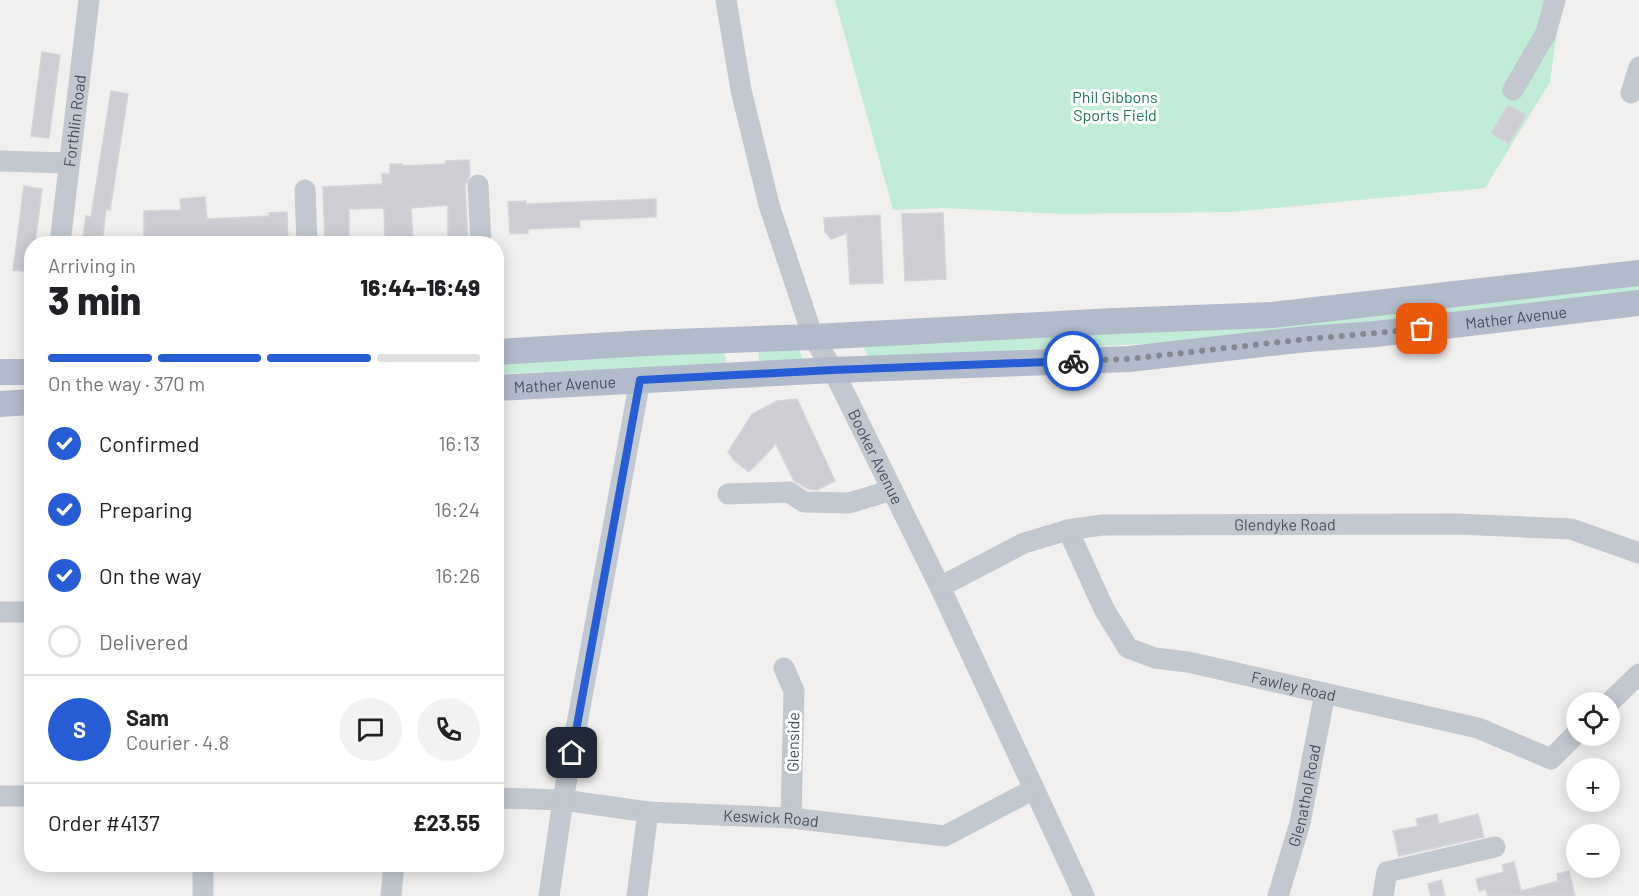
<!DOCTYPE html>
<meta charset="utf-8">
<style>
body{margin:0;font-family:Barlow,sans-serif;background:#f2f2f2;color:#202124;height:100vh;display:flex;flex-direction:column;font-size:22px;white-space:nowrap}
*{box-sizing:border-box;margin:0}
p{font-size:20px;color:#757577}
.icon{flex:none;width:33px;height:33px;fill:none;stroke:currentColor;stroke-width:2;stroke-linecap:round;stroke-linejoin:round}
.map{position:relative;flex:1;overflow:hidden}
.drawer{position:absolute;left:24px;top:236px;width:480px;height:636px;display:flex;flex-direction:column;background:#fff;border-radius:24px;box-shadow:0 3px 15px #0003}
.drawer>*{flex:none}
.buttons{position:absolute;left:1566px;top:692px;display:grid;gap:12px}
.buttons a{display:grid;place-items:center;width:54px;height:54px;border-radius:50%;background:#fff;box-shadow:0 3px 15px #0003;font-size:30px}
.pin{position:absolute;display:grid;place-items:center;width:51px;height:51px;color:#fff;margin:-26px;border-radius:12px;box-shadow:0 3px 9px #0006}
.courier{position:absolute;display:grid;place-items:center;width:60px;height:60px;margin:-30px;border:4px solid #275dd4;border-radius:50%;background:#fff;color:#222;box-shadow:0 2px 8px #0007}
.head em{font-style:normal;font-weight:800}
.head div{display:flex;flex-direction:column-reverse}
.head{display:flex;align-items:center;justify-content:space-between;height:102px;padding:0 24px}
h1{font-size:39px;font-weight:800;line-height:45px}
.bar{display:grid;grid-template-columns:repeat(4,1fr);gap:9px 6px;align-content:center;height:72px;padding:0 24px}
.bar i{height:8px;border-radius:4px;background:#e0e0e0}
.bar .selected{background:#275dd4}
.bar p{grid-column:span 4}
.line{display:flex;align-items:center;gap:15px;padding:0 24px;border-top:2px solid #e0e0e0}
.line div{flex:1}
.round{display:grid;place-items:center;flex:none;width:63px;height:63px;border-radius:32px;background:#f2f2f2}
ol{padding:0 24px;list-style:none}
li{display:flex;align-items:center;gap:18px;height:66px}
li p{margin-inline-start:auto}
li .icon{padding:6px;border-radius:50%;background:#275dd4;color:#fff;stroke-width:4}
li:last-child{color:#757577}
li i{width:33px;height:33px;border:3px solid #e0e0e0;border-radius:50%}
.map>svg:first-child{display:block}
.green{fill:#c1ecd7}
.building{fill:#cdced4;stroke:#d4d5da;stroke-width:1.5}
.lines{fill:none;stroke-linecap:round;stroke-linejoin:round}
.minor{stroke:#c1c8d0;stroke-width:21}
.major{stroke:#b1bbcc;stroke-width:26}
.done{stroke:#84888f;stroke-width:6;stroke-dasharray:0 10.8}
.route{stroke:#275dd4;stroke-width:8}
.labels{text-anchor:middle;stroke-width:6;stroke-linejoin:round;paint-order:stroke}
.park-label{font-size:16px;fill:#1e7856;stroke:#fff}
.street-label{font-size:16px;fill:#49505b;stroke:#fff}
</style>
<div class="map">
<svg width="1639" height="896" viewBox="0 0 1639 896">
<rect width="100%" height="100%" fill="#f2f0ef"/>
<g class="green">
<path d="M835,0h717l9,3 -11,79 -65,106 -253,24 -169,2 -121,-6 -49,2z"/>
<path d="M1639,278v19l-477,46 -294,14 -8,-18z"/>
<path d="M796,341l7,19 -44,2 -1,-19z"/>
<path d="M722,346l5,18 -230,10v-18z"/>
</g>
<g class="building">
<path d="M42,52l18,3 -11,83 -18,-2z"/>
<path d="M111,91l17,3 -18,116 -4,-1 -4,34h-20l4,-27 5,1z"/>
<path d="M1508,105l18,10 -17,29 -18,-11z"/>
<path d="M469,160l1,15 -5,11 3,57h-20v-38l-37,3 2,35h-28l-1,-35 -35,1v34h-24l-2,-56 60,-3 -1,-10h8v-10h12v2l44,-2v-3z"/>
<path d="M24,186l18,3 -7,54h-3v29l-19,-2z"/>
<path d="M205,197l2,22 63,-3 -1,-3 18,-1 1,31h-97l-1,-4 -46,3v-31l37,-1 -1,-11z"/>
<path d="M656,199v18l-77,3 1,7 -52,2v4l-18,1 -2,-32 18,-1v3z"/>
<path d="M943,213l3,66 -41,2 -3,-67z"/>
<path d="M880,215l3,68 -33,1 -3,-51 -16,6 -6,-7 -1,-14z"/>
<path d="M797,399l38,82 -18,9 -9,-1 -14,-8 -18,-37 -27,28 -15,-12 -6,-8 24,-38 25,-13z"/>
<path d="M1437,814l2,10 39,-10 6,23 -85,19 -6,-25 25,-5 -2,-7z"/>
<path d="M1514,862l7,29 37,-10 -1,-7 12,-3 6,25h-87l-2,-7 -7,2 -3,-12 28,-7 -2,-7z"/>
<path d="M1441,880l4,16h-14l-3,-12z"/>
</g>
<g class="lines">
<g class="minor">
<path id="s1" d="M726,0l15,90 28,115 44,132 20,33 107,217 144,309"/>
<path d="M1513,90l33,-57 9,-33"/>
<path d="M1631,93l8,-26"/>
<path d="M0,161l68,2"/>
<path d="M478,185l3,58"/>
<path d="M305,190l2,53"/>
<path id="s2" d="M60,243l29,-243"/>
<path d="M728,494l61,-2 15,10 45,1 43,-13"/>
<path id="s3" d="M1068,530l36,79 24,39 27,10 33,4 290,66 73,31 25,-25"/>
<path id="s4" d="M940,587l84,-44 44,-13 34,-5 355,-1 114,5 68,24"/>
<path d="M0,612h32"/>
<path d="M784,668l10,23 -3,127"/>
<path d="M1610,702l29,-28"/>
<path d="M0,796h32"/>
<path id="s5" d="M496,798l67,2 85,12 143,6 154,18 89,-47"/>
<path d="M203,896v-32"/>
<path d="M391,896l3,-32"/>
<path d="M549,896l14,-96 77,-420"/>
<path d="M637,896l11,-84"/>
<path id="s6" d="M1278,896l22,-73 25,-130"/>
<path d="M1383,896l4,-24 108,-25"/>
</g>
<g class="major">
<path d="M496,352l150,-9 167,-6 301,-16 158,-6 367,-42"/>
<path d="M0,372h32"/>
<path id="s7" d="M496,388l337,-18 296,-11 178,-20 69,-5 263,-31"/>
<path d="M0,404l32,-2"/>
</g>
</g>
<g class="lines">
<path class="done" d="M1073,361l56,-2 178,-20 115,-10"/>
<path class="route" d="M572,753l68,-373 193,-10 240,-9"/>
</g>
<g class="labels">
<g class="park-label">
<text x="1115" y="103">Phil Gibbons<tspan x="1115" dy="18">Sports Field</tspan></text>
</g>
<g class="street-label">
<text dy="6" stroke="none"><textPath href="#s2" startOffset="123">Forthlin Road</textPath></text>
<text dy="6" stroke="none"><textPath href="#s7" startOffset="1023">Mather Avenue</textPath></text>
<text dy="6" stroke="none"><textPath href="#s7" startOffset="69">Mather Avenue</textPath></text>
<text dy="6" stroke="none"><textPath href="#s1" startOffset="484">Booker Avenue</textPath></text>
<text dy="6" stroke="none"><textPath href="#s4" startOffset="358">Glendyke Road</textPath></text>
<text dy="6" stroke="none"><textPath href="#s3" startOffset="303">Fawley Road</textPath></text>
<text transform="translate(793 742) rotate(-89)" y="6">Glenside</text>
<text dy="6" stroke="none"><textPath href="#s6" startOffset="104">Glenathol Road</textPath></text>
<text dy="6" stroke="none"><textPath href="#s5" startOffset="276">Keswick Road</textPath></text>
</g>
</g>
</svg>
<div class="buttons">
<a><svg class="icon" aria-label="locate" viewBox="0 0 24 24"><circle cx="12" cy="12" r="6"/><path d="M12 2v4M12 18v4M2 12h4M18 12h4"/></svg></a>
<a>+</a>
<a>−</a>
</div>
<div class="pin" style="left:1422px;top:329px;background:#ea580c"><svg class="icon" aria-label="bag" viewBox="0 0 24 24"><path d="M5 8h14l-1 12H6zM9 8a3 3 0 0 1 6 0"/></svg></div>
<div class="pin" style="left:572px;top:753px;background:#1f2937"><svg class="icon" aria-label="home" viewBox="0 0 24 24"><path d="M3 11l9-7 9 7M6 9v11h12V9"/></svg></div>
<div class="courier" style="left:1073px;top:361px"><svg class="icon" aria-label="bike" viewBox="0 0 24 24"><circle cx="6" cy="16" r="4"/><circle cx="18" cy="16" r="4"/><path d="M6 16l4-8h5l3 8M10 8l3 8H6M13 5h3"/></svg></div>
<section class="drawer">
<div class="head"><div><h1>3 min</h1><p>Arriving in</p></div><em>16:44–16:49</em></div>
<div class="bar"><i class="selected"></i><i class="selected"></i><i class="selected"></i><i></i><p>On the way · 370 m</p></div>
<ol>
<li><svg class="icon" aria-label="check" viewBox="0 0 24 24"><path d="M5 12l5 5 9-10"/></svg>Confirmed<p>16:13</p></li>
<li><svg class="icon" aria-label="check" viewBox="0 0 24 24"><path d="M5 12l5 5 9-10"/></svg>Preparing<p>16:24</p></li>
<li><svg class="icon" aria-label="check" viewBox="0 0 24 24"><path d="M5 12l5 5 9-10"/></svg>On the way<p>16:26</p></li>
<li><i></i>Delivered</li>
</ol>
<div class="line" style="height:108px"><b class="round" style="background:#275dd4;color:#fff">S</b><div><b>Sam</b><p>Courier · 4.8</p></div><a class="round"><svg class="icon" aria-label="chat" viewBox="0 0 24 24"><path d="M4 5h16v11H9l-5 4z"/></svg></a><a class="round"><svg class="icon" aria-label="phone" viewBox="0 0 24 24"><path d="M5 4h4l2 5-3 2q2 4 5 5l2-3 5 2v4C11 20 4 13 5 4z"/></svg></a></div>
<div class="line" style="height:78px"><div>Order #4137</div><b>£23.55</b></div>
</section>
</div>
